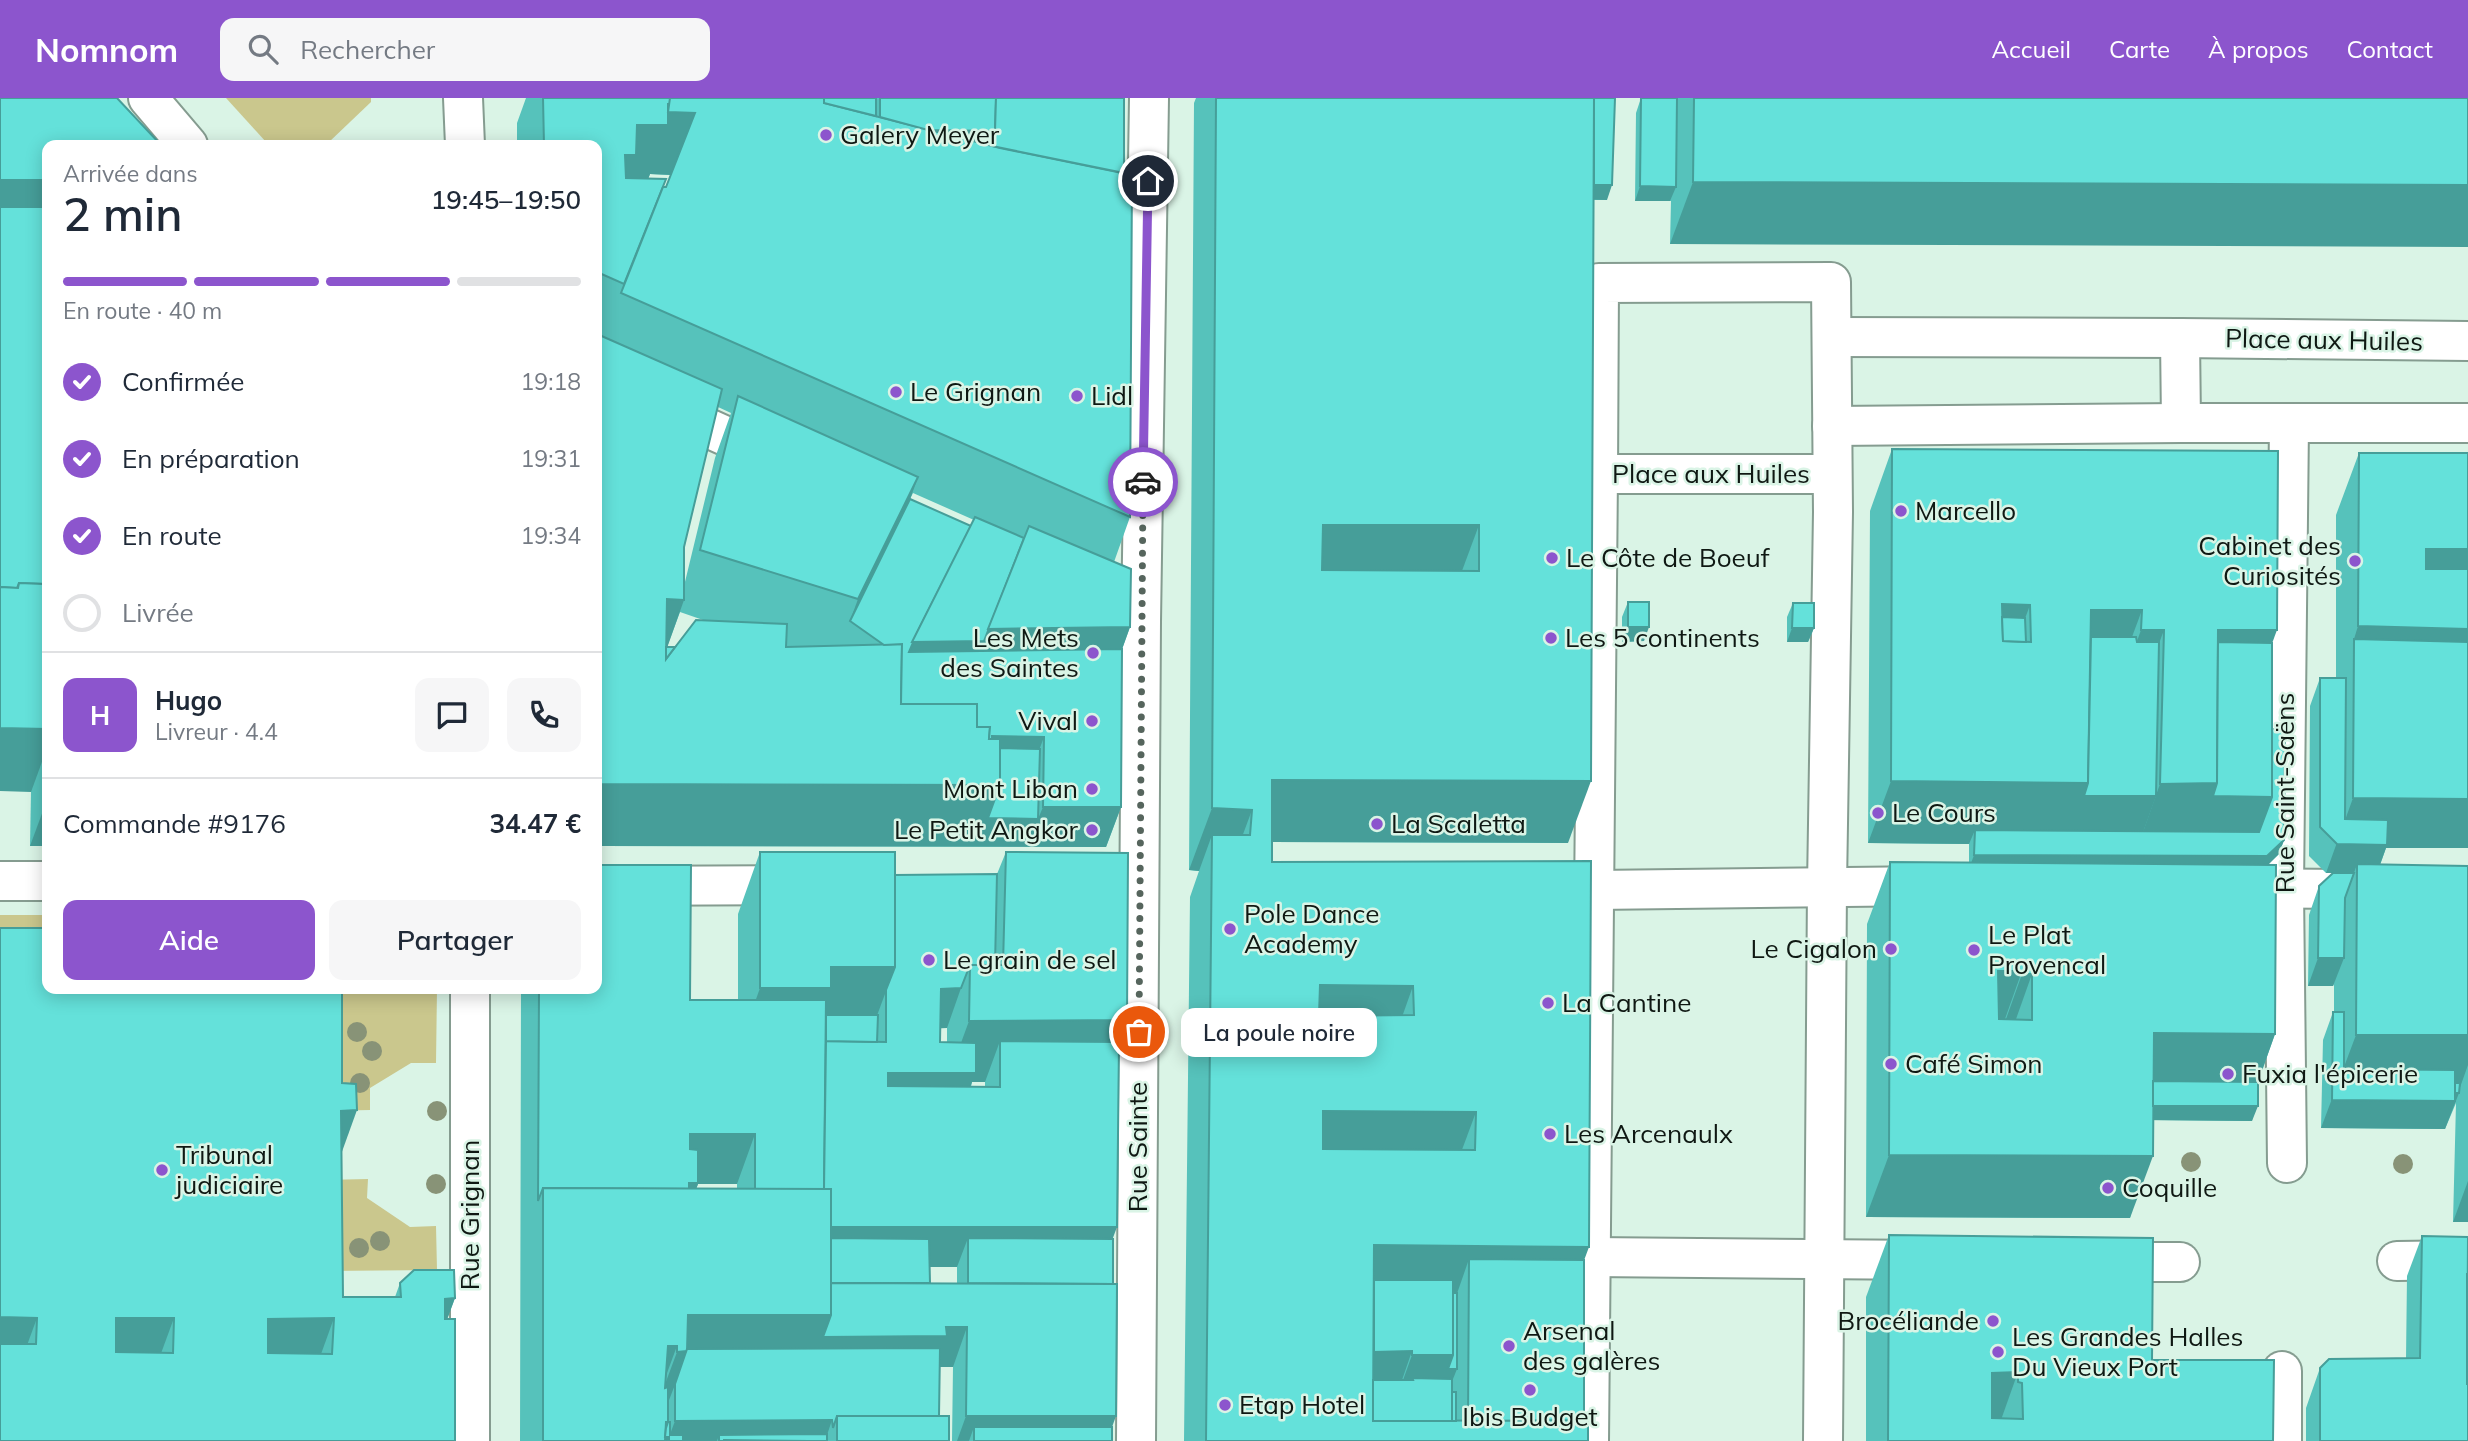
<!DOCTYPE html>
<html lang="fr">
<meta charset="utf-8">
<style>
body{margin:0;font-family:Mulish,sans-serif;background:#f6f6f7;color:#1f2937;height:100vh;display:flex;flex-direction:column;font-size:26px;white-space:nowrap}
*{box-sizing:border-box;margin:0}
p{font-size:23px;color:#747a83}
.icon{flex:none;width:38px;height:38px;fill:none;stroke:currentColor;stroke-width:2;stroke-linecap:round;stroke-linejoin:round}
.map{position:relative;flex:1;overflow:hidden}
.details{position:absolute;left:42px;top:42px;width:560px;height:854px;display:flex;flex-direction:column;background:#fff;border-radius:14px;box-shadow:0 4px 18px #0003}
.details>*{flex:none}
.pin{position:absolute;display:grid;place-items:center;width:60px;height:60px;color:#fff;margin:-30px;border:4px solid #fff;border-radius:50%;box-shadow:0 2px 7px #0007}
.courier{position:absolute;display:grid;place-items:center;width:70px;height:70px;margin:-35px;border:5px solid #8c55cd;border-radius:50%;background:#fff;color:#222;box-shadow:0 2px 9px #0007}
.bubble{position:absolute;height:49px;border-radius:14px;background:#fff;box-shadow:0 4px 18px #0003;font-size:23px;font-weight:600;line-height:49px;text-align:center}
.headline em{font-style:normal;font-weight:600}
.headline div{display:flex;flex-direction:column-reverse}
.headline{display:flex;align-items:center;justify-content:space-between;height:119px;padding:0 21px}
h1{font-size:46px;font-weight:600;line-height:52px}
.bar{display:grid;grid-template-columns:repeat(4,1fr);gap:10px 7px;align-content:center;height:84px;padding:0 21px}
.bar i{height:9px;border-radius:5px;background:#e0e1e3}
.bar .active{background:#8c55cd}
.bar p{grid-column:span 4}
.line{display:flex;align-items:center;gap:18px;padding:0 21px;border-top:2px solid #e0e1e3}
.line div{flex:1}
.round{display:grid;place-items:center;flex:none;width:74px;height:74px;border-radius:14px;background:#f6f6f7}
ol{padding:0 21px;list-style:none}
li{display:flex;align-items:center;gap:21px;height:77px}
li p{margin-inline-start:auto}
li .icon{padding:7px;border-radius:50%;background:#8c55cd;color:#fff;stroke-width:4}
li:last-child{color:#747a83}
li i{width:38px;height:38px;border:4px solid #e0e1e3;border-radius:50%}
.cta{display:flex;gap:14px;margin-top:auto;padding:14px 21px}
.cta a{flex:1;height:80px;border-radius:14px;background:#8c55cd;color:#fff;font-size:28px;font-weight:600;line-height:80px;text-align:center}
.cta a+a{background:#f6f6f7;color:#1f2937}
header{display:flex;align-items:center;gap:42px;box-sizing:border-box;height:98px;padding:0 35px;background:#8c55cd;color:#fff}
header strong{font-size:33px}
nav{display:flex;gap:38px;margin-inline-start:auto;font-size:24px}
.search{width:490px;height:63px;background:#f6f6f7;display:flex;align-items:center;gap:18px;box-sizing:border-box;padding:0 24px;border-radius:14px;color:#747a83;font-size:26px}
.map>svg:first-child{display:block}
.green{fill:#cac78d}
.lines{fill:none;stroke-linecap:round;stroke-linejoin:round}
.minor-casing{stroke:#859c90;stroke-width:42}
.minor{stroke:#fff;stroke-width:38}
.tree{fill:#889377}
.wall{fill:#56c2bb;fill-rule:evenodd}
.shaded-wall{fill:#469e99}
.building{fill:#64e1da;stroke:#469e99;stroke-width:2;fill-rule:evenodd}
.done{stroke:#56655d;stroke-width:7;stroke-dasharray:0 12.6}
.route{stroke:#8c55cd;stroke-width:9}
.poi-dot{fill:#8c55cd;stroke:#daf4e6;stroke-width:2.5}
.labels{text-anchor:middle;stroke-width:5;stroke-linejoin:round;paint-order:stroke}
.poi-label{font-size:26px;fill:#0f1813;stroke:#daf4e6;text-anchor:start}
.street-label{font-size:26px;fill:#0f1813;stroke:#daf4e6}
</style>
<header>
<strong>Nomnom</strong>
<div class="search"><svg class="icon" aria-label="search" viewBox="0 0 24 24"><circle cx="10" cy="10" r="6"/><path d="M15 15l6 6"/></svg>Rechercher</div>
<nav><a>Accueil</a><a>Carte</a><a>À propos</a><a>Contact</a></nav>
</header>
<div class="map">
<svg width="2468" height="1343" viewBox="0 0 2468 1343">
<rect width="100%" height="100%" fill="#daf4e6"/>
<g class="green">
<path d="M226,0h145v4l-43,41 -62,-1z"/>
<rect x="0" y="817" width="47" height="62"/>
<path d="M324,891h113l-1,74h-25l-41,25v22l-46,1z"/>
<path d="M368,1081l-1,19 43,29 26,-1 1,44 -113,1 -1,-91z"/>
</g>
<g class="lines">
<defs>
<g id="minor">
<path d="M148,0l40,47"/>
<path d="M463,0l2,47"/>
<path d="M1832,239l348,1"/>
<path d="M2468,243l-288,-3 1,85h287"/>
<path d="M597,280l175,79"/>
<path d="M1832,328l349,-3"/>
<path d="M0,783h47"/>
<path d="M597,788l202,-1"/>
<path d="M2225,790l243,2"/>
<path d="M1595,792l339,-4"/>
<path d="M2287,1065l-3,-274 5,-465"/>
<path d="M1591,1159l342,3"/>
<path d="M2397,1163l71,-1"/>
<path d="M2102,1164h78"/>
<path d="M2282,1273v70"/>
<path d="M470,1343v-452"/>
<path d="M1136,1343l5,-819 8,-524"/>
<path d="M1589,1343l9,-967"/>
<path d="M1823,1343l4,-555 6,-374 -2,-230 -232,1 -1,191h234"/>
</g>
</defs>
<use href="#minor" class="minor-casing"/>
<use href="#minor" class="minor"/>
</g>
<g class="tree">
<circle cx="357" cy="934" r="10"/>
<circle cx="372" cy="953" r="10"/>
<circle cx="360" cy="985" r="10"/>
<circle cx="437" cy="1013" r="10"/>
<circle cx="2191" cy="1064" r="10"/>
<circle cx="2403" cy="1066" r="10"/>
<circle cx="436" cy="1086" r="10"/>
<circle cx="380" cy="1143" r="10"/>
<circle cx="359" cy="1150" r="10"/>
</g>
<g class="wall">
<path d="M526,0h598v75l6,344 -16,45 16,65 -8,22 -1,158 -15,40 -509,-1v-701h-80v-22zM650,76l21,1 -5,12 -3,1 -15,-9zM718,309l13,6 -16,45 -31,128v-39zM913,395l61,27 -3,6 -61,-27zM680,514l26,9 -31,26h-8z"/>
<path d="M1196,0h398l13,102h-13l-26,643 -296,-1v20l319,-1 -7,399v160l4,21h-404l6,-544 9,-26 -10,-1 5,-767z"/>
<path d="M1641,0h827l-798,146 1,-43h-36l1,-88z"/>
<path d="M47,47v701h-17l1,-54z"/>
<path d="M1892,351l380,194v86l12,111 -5,14 -11,10 7,170 -17,48 -6,39 -99,-1 -23,98 -264,-1 1,-293 23,-62 79,1v-19l-101,-1 2,-332z"/>
<path d="M2359,355h109v395h-82l-6,17 88,1v356h-15l3,-119 -11,26 -124,-1 2,-88 10,-28h1v-28l-1,2h-25l1,-71 10,-29 35,-13h-28l-17,-17 1,-150 10,-28h16v-163z"/>
<path d="M1628,504l16,39 -22,1v-25z"/>
<path d="M1793,505l21,25 -6,14h-21v-25z"/>
<path d="M760,754l135,23 102,-1 9,-22 121,168 -8,22 -6,197 -1,202h-160l1,-74h-13l-1,49 10,25h-429l1,-452h76l93,11h48v-86zM940,930h7v14h-7zM972,984h13v5h-14zM698,1086h39v5h-41zM930,1169h27v16h-27z"/>
<path d="M0,830l341,225 2,144h52l5,-14 55,15 -8,21 8,122h-455z"/>
<path d="M1889,1137l263,125 121,81h-407v-144z"/>
<path d="M2422,1138l46,205h-162v-33l14,-40 86,-9 1,-83z"/>
</g>
<g class="shaded-wall">
<path d="M668,6l27,9 -23,62 -22,-1 -8,21 -43,30 38,-100z"/>
<path d="M880,31l115,2 -18,49z"/>
<rect x="0" y="82" width="47" height="62"/>
<path d="M1693,84l775,3v62l-798,-3z"/>
<path d="M1576,86l36,1 -5,15 -36,-1z"/>
<path d="M1640,88l36,1 -6,14h-35z"/>
<path d="M918,379l-22,62 -46,82 8,-22z"/>
<path d="M1323,427h156l-23,62h-156z"/>
<path d="M2426,451h42v19l-16,43h-48z"/>
<path d="M667,501l17,1 -22,62z"/>
<path d="M2002,506l28,1 -18,49 -32,49z"/>
<path d="M2091,512h51l-23,62 -34,14z"/>
<path d="M2358,528l110,3v63l-114,-53z"/>
<path d="M1130,529l-22,62 -214,3 18,-50 76,-13z"/>
<path d="M1628,529h21l-5,14 -22,1z"/>
<path d="M1792,530h22l-6,14h-21z"/>
<path d="M2141,532h23l-23,62h-22z"/>
<path d="M2218,532h59l-23,62 -40,-50z"/>
<path d="M0,630l47,1v19l-16,44 -31,-1z"/>
<path d="M992,638l52,1 -15,40 -29,8 38,34 5,-12h78l-15,40 -509,-1v-62z"/>
<path d="M1272,682l319,1 -23,62 -318,-1z"/>
<path d="M1891,683l197,2 68,13 -18,50 -163,-16 -6,14 -101,-1z"/>
<path d="M2217,685l55,14 -18,49h-116l22,-62z"/>
<path d="M2353,700l115,1v49h-82l-9,25 -20,-9 -3,9h-28z"/>
<path d="M47,702v46h-17z"/>
<path d="M1212,710l40,2 -23,62 -17,-37 -13,36 -10,-1z"/>
<path d="M2284,742l-5,14 -17,17 -293,-2 5,-14z"/>
<path d="M2318,860h26l-11,28h-25z"/>
<path d="M831,869h64l-23,62 -134,21 22,-62z"/>
<path d="M1998,873h24l-22,62z"/>
<path d="M2022,876h10l-22,62h-10z"/>
<path d="M1320,887l93,1 -22,62 -94,-1z"/>
<path d="M961,890l-14,40 -21,1 15,-40z"/>
<path d="M1127,922l-23,62 -104,-41 -15,41h-13l-11,31 -87,-1 14,-39h62l19,-52z"/>
<path d="M2154,935l121,1 -22,62 -109,-1z"/>
<path d="M2356,937h112v30l-10,28h1l-14,36 -124,-1z"/>
<path d="M2144,1008h114l-6,15 -114,-1z"/>
<path d="M357,1012l-18,50 2,-49z"/>
<path d="M1323,1013l153,1 -23,62 -153,-1z"/>
<path d="M690,1036h65l-18,50h-39l-18,48z"/>
<path d="M1889,1057l264,1 -23,62 -264,-1z"/>
<path d="M2468,1083v41h-15z"/>
<path d="M822,1129h295l-15,40 -134,-29 -11,29h-139z"/>
<path d="M1374,1147l215,2 -23,62 -97,-50 -17,49h-82z"/>
<path d="M823,1197l123,32h21l-14,40h-17l-258,10 -14,36 -10,1 23,-62v-6l-23,62 14,-62 20,-31z"/>
<path d="M455,1200l-18,49 8,-48z"/>
<path d="M0,1219l37,1 -18,49h-19z"/>
<path d="M116,1220h58l-18,49 -58,1z"/>
<path d="M334,1220l-18,50h-65l17,-49z"/>
<path d="M1412,1253l-10,29h-43l10,-28z"/>
<path d="M1412,1257h41l4,14 -6,15 -39,-6 -2,5h-8z"/>
<path d="M2018,1274l-22,62 -26,1 22,-62z"/>
<path d="M966,1318h150l-9,25 -133,-14 -5,14h-12z"/>
<path d="M832,1322l-7,21 -106,-6 -2,6h-48v-4l-1,4h-19l17,-19h2l1,15 6,-16z"/>
</g>
<g class="building">
<path d="M0,0h117l44,47h-114v35h-47z"/>
<path d="M543,0h127v6h-2v21h-31l-1,30h-11l1,23 40,1 -42,105 -27,-12v-127h-53z"/>
<path d="M670,0h154v5l176,45 132,27 -2,342 -509,-224 42,-106h3l29,-74 -27,-1z"/>
<path d="M824,0h52v18l-52,-13z"/>
<path d="M880,0h116l-1,33 -67,-1 -48,-13z"/>
<path d="M996,0h128v75l-132,-27v-6l3,-9z"/>
<path d="M1216,0h378l-3,683 -319,-1v82l319,-1 -2,386 -215,-2 -1,176 215,-1v21h-382l6,-606h38l2,-25 -40,-2zM1323,427h156v46l-157,-1zM1320,887l93,1 1,29 -95,1zM1323,1013l153,1 -1,38 -152,-1z"/>
<path d="M1594,0h21l-3,87h-18z"/>
<path d="M1641,0h36l-1,89 -36,-1z"/>
<path d="M1694,0h774v87l-775,-3z"/>
<path d="M0,109h47v381h-2l-1,-4 -25,-1 -2,5 -17,-1z"/>
<path d="M597,236l125,55 -38,158v53l-17,-1 -1,60 30,-39 91,4 -1,23 116,-3 -1,60h76v23h13l-1,12h11v46l-403,-1z"/>
<path d="M738,298l180,81 -60,122 -158,-49z"/>
<path d="M1892,351l386,2 -1,179h-59l-1,153 -57,1 4,-154h-23l1,-20h-51l-3,173 -197,-2zM2002,506l28,1 1,37 -28,-1z"/>
<path d="M2359,355h109v96h-42v20h42v60l-110,-3z"/>
<path d="M910,401l61,27 -53,105 -9,21 213,-3 -1,158h-78l1,-70 -52,-1v3h-3l1,-12h-13v-23h-76l1,-60 -18,1 -34,-24z"/>
<path d="M975,419l49,21 -40,103 -72,1z"/>
<path d="M1029,428l102,43 -1,58 -142,2z"/>
<path d="M19,485l25,1 1,4h2v141l-47,-1v-141l18,1z"/>
<rect x="1628" y="504" width="21" height="25"/>
<path d="M1793,505h21v25h-22z"/>
<path d="M2002,519l23,1 1,24 -23,-1z"/>
<path d="M2091,539h45l1,5h22l-3,154h-72l4,-13z"/>
<path d="M2354,541l114,3v157l-115,-1z"/>
<path d="M2218,544l54,1v154l-59,-1 4,-13z"/>
<path d="M666,549h9l-9,12z"/>
<path d="M2320,580h26l-1,141 43,1 -1,25 -50,-1 -17,-17z"/>
<path d="M2272,631h13l-1,111 -17,16 -293,-1 1,-25 284,2 13,-35z"/>
<path d="M1000,650l40,1 -2,70 -50,-1 12,-33z"/>
<path d="M760,754h135v115h-64v21h-71z"/>
<path d="M1006,754l122,1 -1,167 -158,1 1,-56h33z"/>
<path d="M1890,764l386,3 -1,169 -121,-1 -1,123 -264,-1zM1998,873h24v3h10v46l-33,-1z"/>
<path d="M2357,766l111,2v169h-112z"/>
<path d="M597,767h94l-1,135h136l-2,189h-69v-55h-65v15l8,1v33h-9v6l-146,-1 -5,13 1,-212h58z"/>
<path d="M2333,775h21l-9,25 -1,60h-26l1,-72z"/>
<path d="M997,776l-2,91h-25l-9,23 -20,1 -1,53 36,1v30h-88v13l112,1v-46l119,1 -2,185h-286v-38h-7l2,-148 60,1v-52l9,-23v-92z"/>
<path d="M0,830h47v61h295v94l14,1 1,26 -16,1 2,186h58l-1,-14 14,-13h40l1,28 -10,1v20h10v122h-455v-97h36l1,-26 -37,-1zM116,1220h58l-1,35 -57,-1zM334,1220l-2,36 -64,-1v-34z"/>
<path d="M2333,914h11v57l111,1v31l-123,-1z"/>
<path d="M826,917h52l-1,27 -51,-1z"/>
<path d="M2153,983l105,1v24h-105z"/>
<path d="M2455,985h5l-1,10h-4z"/>
<path d="M543,1090l288,1v126h-143l-1,36 -10,1v-6h-9l-3,42 3,-1v35h-2l-1,19h-122z"/>
<path d="M1889,1137l264,3 -1,122h122l-1,81h-385zM2018,1274v10l4,1 1,36 -31,-1v-45z"/>
<path d="M2422,1138l46,1 -1,147h1v57h-148v-73l9,-9 91,-1z"/>
<path d="M831,1140l98,1 1,44h-99z"/>
<path d="M968,1140l145,1v45l-145,-1z"/>
<path d="M1469,1161l115,1v160l-116,1z"/>
<rect x="2467" y="1176" width="1" height="110"/>
<path d="M1374,1182h79v75h-41v-4l-38,1z"/>
<path d="M831,1185l286,1 -1,132h-150l1,-89h-21l1,9 -124,1 8,-22z"/>
<path d="M1453,1195h4v76h-9l5,-14z"/>
<path d="M940,1250l-1,68h-102l-4,12 -1,-8 -157,1v-37l12,-35z"/>
<path d="M1412,1280l40,1v42h-79v-41h40z"/>
<rect x="1452" y="1294" width="4" height="29"/>
<rect x="837" y="1318" width="112" height="25"/>
<path d="M668,1324h2v13h13v6h-14v-4h-4l1,-9z"/>
<rect x="974" y="1329" width="138" height="14"/>
<path d="M827,1336v7h-108v-6z"/>
<path d="M724,1342l85,1h-85z"/>
</g>
<g class="lines">
<path class="done" d="M1139,934l4,-550"/>
<path class="route" d="M1143,384l5,-301"/>
</g>
<g class="poi-dot">
<circle cx="826" cy="37" r="7"/>
<circle cx="896" cy="294" r="7"/>
<circle cx="1077" cy="298" r="7"/>
<circle cx="1901" cy="413" r="7"/>
<circle cx="1552" cy="460" r="7"/>
<circle cx="2355" cy="463" r="7"/>
<circle cx="1551" cy="540" r="7"/>
<circle cx="1093" cy="555" r="7"/>
<circle cx="1092" cy="623" r="7"/>
<circle cx="1092" cy="691" r="7"/>
<circle cx="1878" cy="715" r="7"/>
<circle cx="1377" cy="726" r="7"/>
<circle cx="1092" cy="732" r="7"/>
<circle cx="1230" cy="831" r="7"/>
<circle cx="1891" cy="851" r="7"/>
<circle cx="1974" cy="852" r="7"/>
<circle cx="929" cy="862" r="7"/>
<circle cx="1548" cy="905" r="7"/>
<circle cx="1891" cy="966" r="7"/>
<circle cx="2228" cy="976" r="7"/>
<circle cx="1550" cy="1036" r="7"/>
<circle cx="162" cy="1072" r="7"/>
<circle cx="2108" cy="1090" r="7"/>
<circle cx="1993" cy="1223" r="7"/>
<circle cx="1509" cy="1248" r="7"/>
<circle cx="1998" cy="1254" r="7"/>
<circle cx="1530" cy="1292" r="7"/>
<circle cx="1225" cy="1307" r="7"/>
</g>
<g class="labels">
<g class="poi-label">
<text x="840" y="46">Galery Meyer</text>
<text x="910" y="303">Le Grignan</text>
<text x="1091" y="307">Lidl</text>
<text x="1915" y="422">Marcello</text>
<text x="2341" y="457" text-anchor="end">Cabinet des<tspan x="2341" dy="30">Curiosités</tspan></text>
<text x="1566" y="469">Le Côte de Boeuf</text>
<text x="1079" y="549" text-anchor="end">Les Mets<tspan x="1079" dy="30">des Saintes</tspan></text>
<text x="1565" y="549">Les 5 continents</text>
<text x="1078" y="632" text-anchor="end">Vival</text>
<text x="1078" y="700" text-anchor="end">Mont Liban</text>
<text x="1892" y="724">Le Cours</text>
<text x="1391" y="735">La Scaletta</text>
<text x="1078" y="741" text-anchor="end">Le Petit Angkor</text>
<text x="1244" y="825">Pole Dance<tspan x="1244" dy="30">Academy</tspan></text>
<text x="1988" y="846">Le Plat<tspan x="1988" dy="30">Provencal</tspan></text>
<text x="1877" y="860" text-anchor="end">Le Cigalon</text>
<text x="943" y="871">Le grain de sel</text>
<text x="1562" y="914">La Cantine</text>
<text x="1905" y="975">Café Simon</text>
<text x="2242" y="985">Fuxia l'épicerie</text>
<text x="1564" y="1045">Les Arcenaulx</text>
<text x="176" y="1066">Tribunal<tspan x="176" dy="30">judiciaire</tspan></text>
<text x="2122" y="1099">Coquille</text>
<text x="1979" y="1232" text-anchor="end">Brocéliande</text>
<text x="1523" y="1242">Arsenal<tspan x="1523" dy="30">des galères</tspan></text>
<text x="2012" y="1248">Les Grandes Halles<tspan x="2012" dy="30">Du Vieux Port</tspan></text>
<text x="1239" y="1316">Etap Hotel</text>
<text x="1530" y="1328" text-anchor="middle">Ibis Budget</text>
</g>
<g class="street-label">
<text transform="translate(2324 242) rotate(1)" y="9">Place aux Huiles</text>
<text x="1711" y="385">Place aux Huiles</text>
<text transform="translate(2285 695) rotate(-90)" y="9">Rue Saint-Saëns</text>
<text transform="translate(1138 1049) rotate(-90)" y="9">Rue Sainte</text>
<text transform="translate(470 1117) rotate(-90)" y="9">Rue Grignan</text>
</g>
</g>
</svg>
<div class="pin" style="left:1139px;top:934px;background:#ea580c"><svg class="icon" aria-label="bag" viewBox="0 0 24 24"><path d="M5 8h14l-1 12H6zM9 8a3 3 0 0 1 6 0"/></svg></div>
<div class="pin" style="left:1148px;top:83px;background:#1f2937"><svg class="icon" aria-label="home" viewBox="0 0 24 24"><path d="M3 11l9-7 9 7M6 9v11h12V9"/></svg></div>
<div class="courier" style="left:1143px;top:384px"><svg class="icon" aria-label="car" viewBox="0 0 24 24"><path d="M5 17H2v-5l4-1 3-4h7l3 4 3 1v5h-3M9 17h6M6 11h13"/><circle cx="7" cy="17" r="2"/><circle cx="17" cy="17" r="2"/></svg></div>
<div class="bubble" style="left:1181px;top:910px;width:196px">La poule noire</div>
<section class="details">
<div class="headline"><div><h1>2 min</h1><p>Arrivée dans</p></div><em>19:45–19:50</em></div>
<div class="bar"><i class="active"></i><i class="active"></i><i class="active"></i><i></i><p>En route · 40 m</p></div>
<ol>
<li><svg class="icon" aria-label="check" viewBox="0 0 24 24"><path d="M5 12l5 5 9-10"/></svg>Confirmée<p>19:18</p></li>
<li><svg class="icon" aria-label="check" viewBox="0 0 24 24"><path d="M5 12l5 5 9-10"/></svg>En préparation<p>19:31</p></li>
<li><svg class="icon" aria-label="check" viewBox="0 0 24 24"><path d="M5 12l5 5 9-10"/></svg>En route<p>19:34</p></li>
<li><i></i>Livrée</li>
</ol>
<div class="line" style="height:126px"><b class="round" style="background:#8c55cd;color:#fff">H</b><div><b>Hugo</b><p>Livreur · 4.4</p></div><a class="round"><svg class="icon" aria-label="chat" viewBox="0 0 24 24"><path d="M4 5h16v11H9l-5 4z"/></svg></a><a class="round"><svg class="icon" aria-label="phone" viewBox="0 0 24 24"><path d="M5 4h4l2 5-3 2q2 4 5 5l2-3 5 2v4C11 20 4 13 5 4z"/></svg></a></div>
<div class="line" style="height:91px"><div>Commande #9176</div><b>34.47 €</b></div>
<div class="cta"><a>Aide</a><a>Partager</a></div>
</section>
</div>
